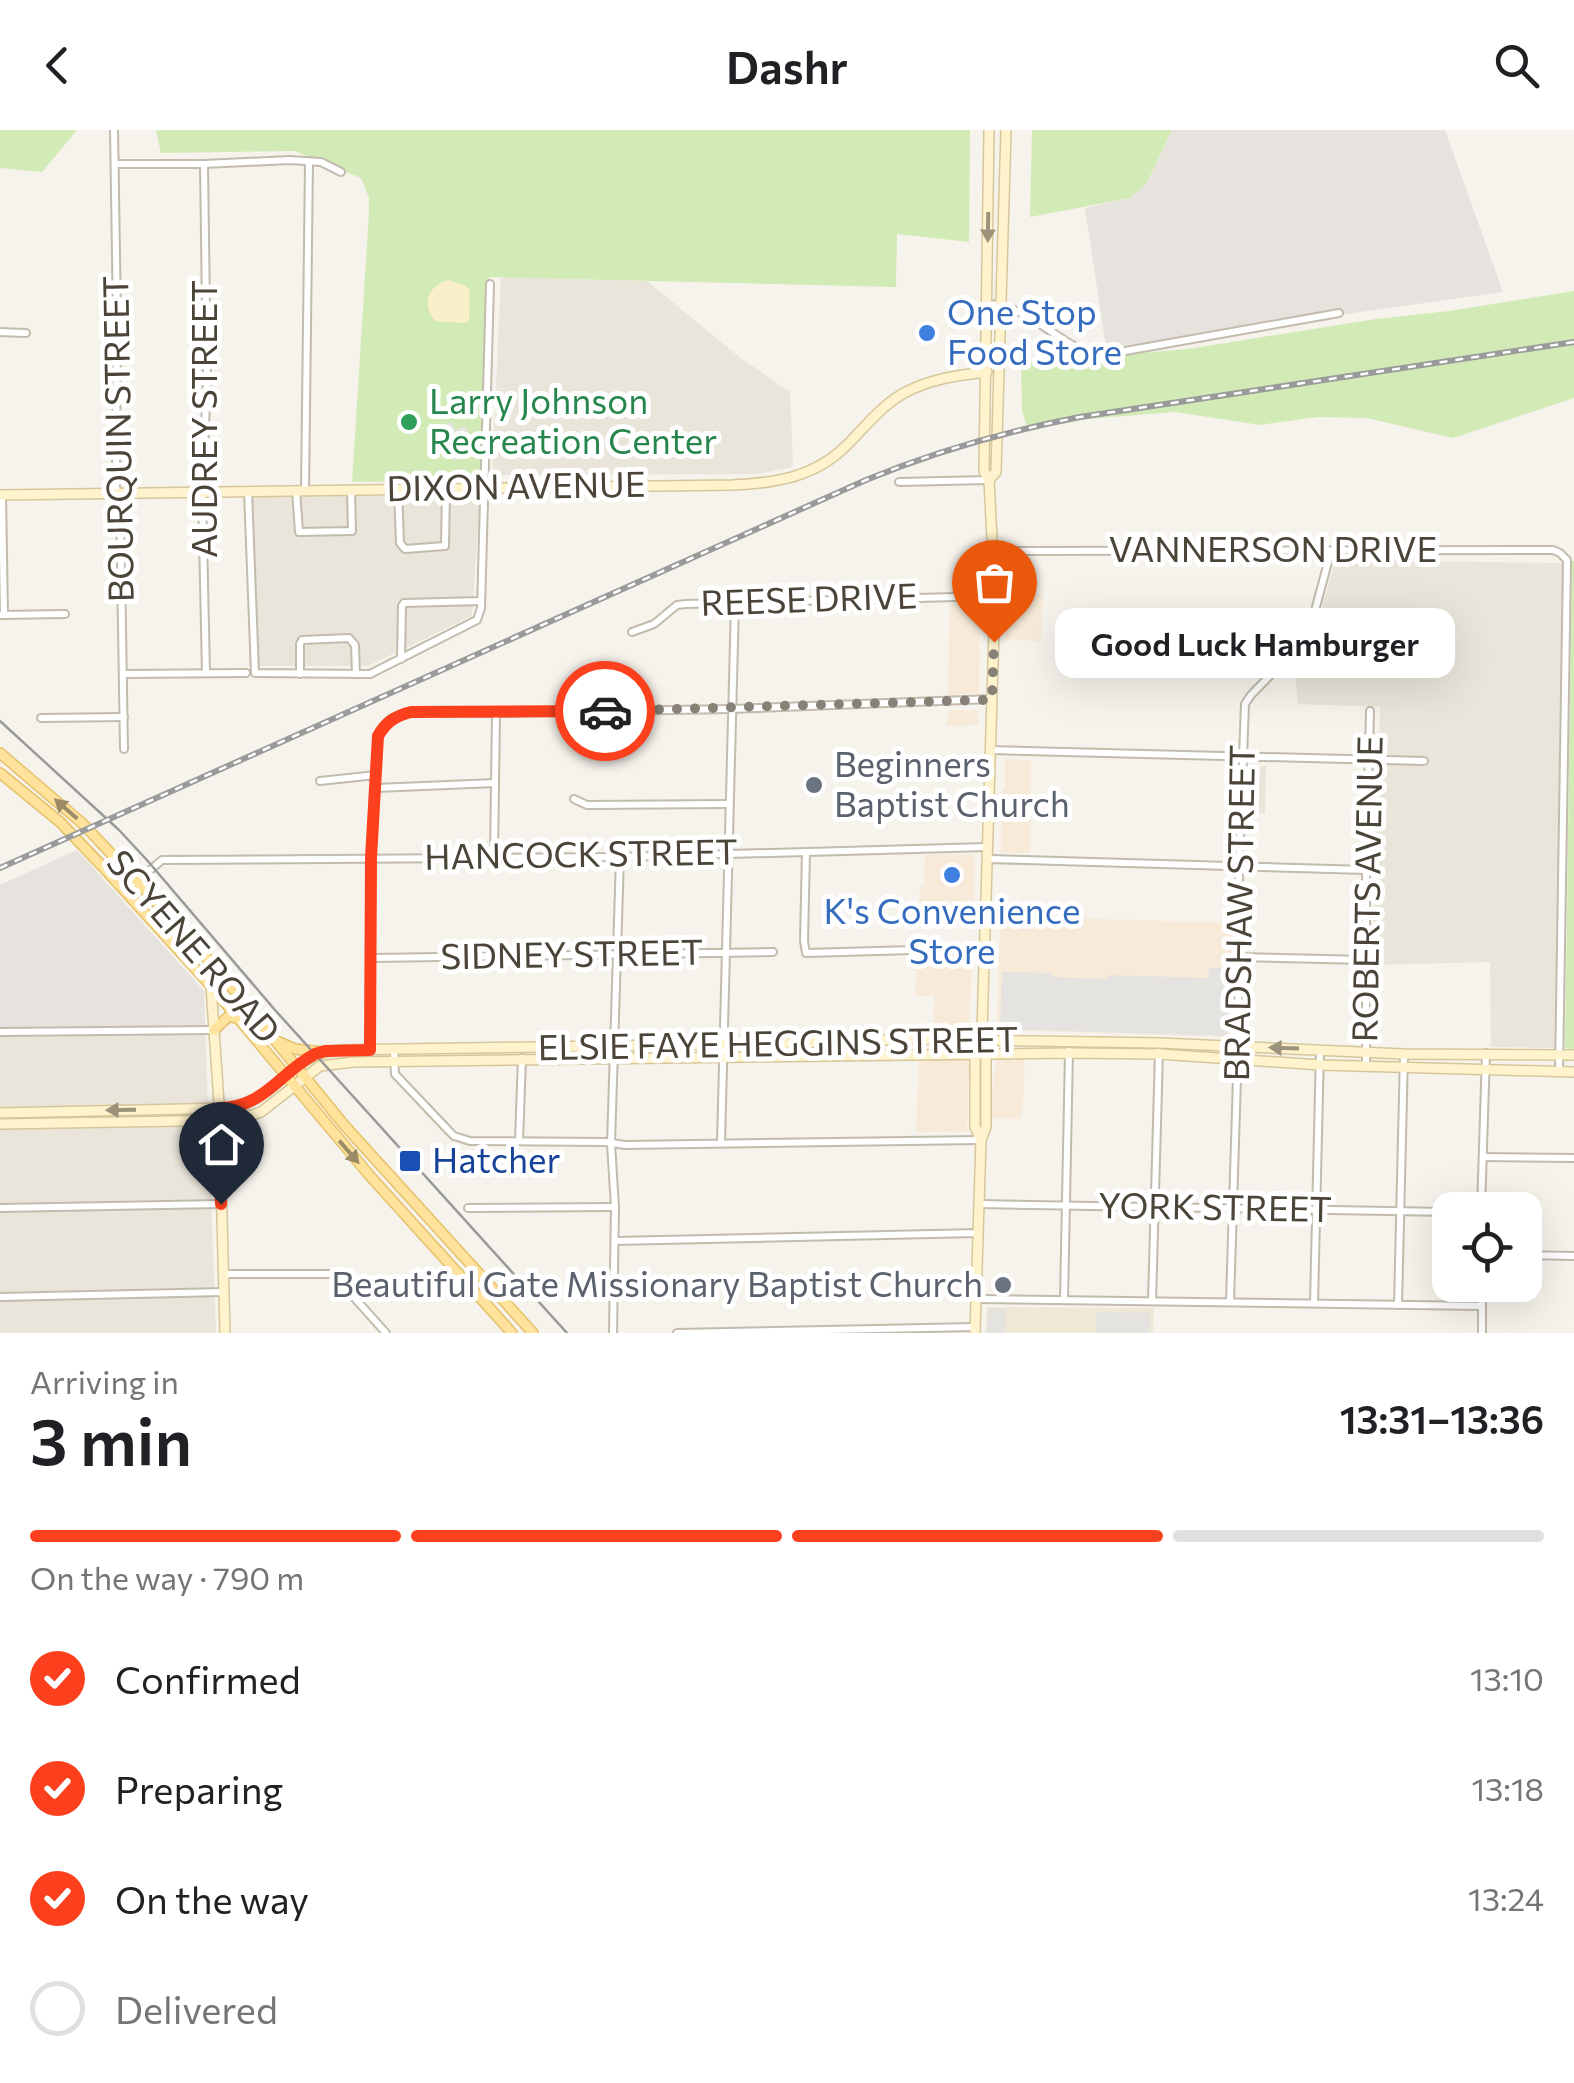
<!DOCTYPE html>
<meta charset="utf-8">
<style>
body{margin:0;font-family:Commissioner,sans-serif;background:#f6f6f6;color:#202124;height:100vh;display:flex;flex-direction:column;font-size:38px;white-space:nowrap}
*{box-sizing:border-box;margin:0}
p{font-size:32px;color:#757577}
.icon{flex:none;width:55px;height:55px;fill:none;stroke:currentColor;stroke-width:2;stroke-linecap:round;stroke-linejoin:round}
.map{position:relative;height:1203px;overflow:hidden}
.side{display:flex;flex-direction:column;background:#fff;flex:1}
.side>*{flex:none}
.fabs{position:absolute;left:1432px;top:1062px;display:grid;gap:20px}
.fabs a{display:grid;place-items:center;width:110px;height:110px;border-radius:20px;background:#fff;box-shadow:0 10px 40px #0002;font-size:50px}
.pin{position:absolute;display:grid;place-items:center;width:85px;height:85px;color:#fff;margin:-102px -42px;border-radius:50% 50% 50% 0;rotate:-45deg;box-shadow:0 0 10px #0007}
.pin .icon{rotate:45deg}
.courier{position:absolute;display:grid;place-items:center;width:100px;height:100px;margin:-50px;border:8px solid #fc3f1d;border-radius:50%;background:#fff;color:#222;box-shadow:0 2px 12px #0007}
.bubble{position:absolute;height:70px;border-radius:20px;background:#fff;box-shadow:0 10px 40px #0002;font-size:32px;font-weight:600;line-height:70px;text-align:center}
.overview em{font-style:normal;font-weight:600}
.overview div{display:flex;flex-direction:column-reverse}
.overview{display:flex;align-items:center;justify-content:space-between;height:170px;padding:0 30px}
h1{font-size:65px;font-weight:600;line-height:75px}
.bar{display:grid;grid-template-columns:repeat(4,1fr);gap:15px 10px;align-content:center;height:120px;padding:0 30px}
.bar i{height:12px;border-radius:8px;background:#e0e0e0}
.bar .active{background:#fc3f1d}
.bar p{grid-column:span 4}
ol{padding:0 30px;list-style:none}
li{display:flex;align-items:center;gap:30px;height:110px}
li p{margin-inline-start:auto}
li .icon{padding:10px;border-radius:50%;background:#fc3f1d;color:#fff;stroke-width:4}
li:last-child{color:#757577}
li i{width:55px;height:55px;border:5px solid #e0e0e0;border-radius:50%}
header{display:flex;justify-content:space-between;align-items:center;height:130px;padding:0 30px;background:#fff;font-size:45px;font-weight:600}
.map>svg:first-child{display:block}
.residential{fill:#eae5da}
.commercial{fill:#f7ead8}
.industrial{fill:#e6e2dd}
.education{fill:#efe8d6}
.green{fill:#d2eab5}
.sand{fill:#f9efc9}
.parking{fill:#e5e3e0}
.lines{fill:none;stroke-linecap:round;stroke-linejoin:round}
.street-casing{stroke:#c2bbae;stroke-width:10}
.secondary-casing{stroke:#d6c79b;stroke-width:12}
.primary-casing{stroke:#e6c16a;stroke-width:12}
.street{stroke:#fff;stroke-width:6}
.secondary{stroke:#fff3cd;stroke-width:9}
.primary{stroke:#ffe39c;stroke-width:9}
.tram{stroke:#9a9a9a;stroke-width:2.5}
.rail-casing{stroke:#9a9a9a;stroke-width:6}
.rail{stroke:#fff;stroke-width:2.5;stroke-dasharray:8;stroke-linecap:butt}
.oneway{fill:#9c937c}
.oneway2{fill:#9c8c66}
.done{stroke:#878178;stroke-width:10;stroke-dasharray:0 18}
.route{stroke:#fc3f1d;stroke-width:12}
.shop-dot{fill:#3f7fe0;stroke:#fff;stroke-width:4}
.leisure-dot{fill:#2e9e5b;stroke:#fff;stroke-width:4}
.worship-dot{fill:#6b7280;stroke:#fff;stroke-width:4}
.transit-dot{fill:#1a4fb4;stroke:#fff;stroke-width:4}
.labels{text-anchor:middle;stroke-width:10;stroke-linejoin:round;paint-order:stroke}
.shop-label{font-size:35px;fill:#366cbe;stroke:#fff;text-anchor:start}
.leisure-label{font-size:35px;fill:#27864d;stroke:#fff;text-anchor:start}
.street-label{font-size:35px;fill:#4b4439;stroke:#fff}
.worship-label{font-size:35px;fill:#5b616d;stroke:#fff;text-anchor:start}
.transit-label{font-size:35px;fill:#164399;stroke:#fff;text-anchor:start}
</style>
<header><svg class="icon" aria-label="back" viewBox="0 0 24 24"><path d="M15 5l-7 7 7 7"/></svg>Dashr<svg class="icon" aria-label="search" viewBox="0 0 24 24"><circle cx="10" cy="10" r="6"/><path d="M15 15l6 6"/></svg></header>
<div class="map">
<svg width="1574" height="1203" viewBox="0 0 1574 1203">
<rect width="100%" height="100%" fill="#f6f3ec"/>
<g class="residential">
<path d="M501,147l146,4 91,75 52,36 3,75 -35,7 -266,1z"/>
<path d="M480,365l-8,121 -104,50h-110l-8,-169z"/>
<path d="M1335,430l232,3 -13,485 -63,-1 -1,-85 -117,3 7,-258 -82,-3 -4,-42 18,-17z"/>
<path d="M1266,636l-1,47h-17l1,-44z"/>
<path d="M205,895l11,308h-216v-304z"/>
</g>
<g class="commercial">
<path d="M1006,463l37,1 -2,47 -36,-1z"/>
<path d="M950,474h30l-1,89 -31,2z"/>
<path d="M948,580h29l2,15 -32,1z"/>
<path d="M1005,629l26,1 -1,93h-29l1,-63 3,-1z"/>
<path d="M970,724l5,6 -2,57 -55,1 2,-32 4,-1 1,-30z"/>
<path d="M1000,786l233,7 -3,114 -233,-7z"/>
<path d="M972,823l-3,79 -36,1 1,-37h-19l1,-32h20v-10z"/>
<path d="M998,928l27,1 -3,60 -32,-1 5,-54z"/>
<path d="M919,930h46l4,5 -2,67h-51z"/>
</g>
<g class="industrial">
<path d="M1172,0h273l58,162 -397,56 -21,-140 45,-10 18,-16z"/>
<path d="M77,720l127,141 1,34 -205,3v-143z"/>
</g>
<path class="education" d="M987,1177l167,1 -1,25h-167z"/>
<g class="green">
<path d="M0,0h77l-35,42 -42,-4z"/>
<path d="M156,0h814l-1,112 -72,-8 -1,53 -407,-10 -9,203 -128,2 17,-269v-15l-8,-20 -66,-27 -134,2z"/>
<path d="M1032,0h140l-25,53 -17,15 -100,19z"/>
<path d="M1574,161v107l-121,40 -86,-20 -49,-1 -58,8 -85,-13 -88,7 -59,11 -6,-20 -1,-47 167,-14 188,-30 73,-8z"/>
<path d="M1572,431h2v488l-9,-1z"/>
</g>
<path class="sand" d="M449,150l15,5 6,5 -1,30 -4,3 -30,-2c-14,-17 -7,-36 14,-41z"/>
<g class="parking">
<path d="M451,292l4,8 11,-4 8,20 -4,2 2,6 -18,7 -14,-34z"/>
<path d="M1209,838h20l-2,68 -227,-7 2,-57 50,1 1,4 55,2v-4l100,3z"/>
<path d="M988,1178h18l-1,25h-18z"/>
<path d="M1096,1182l55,1 -1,20h-54z"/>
</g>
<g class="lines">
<defs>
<g id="street">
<path d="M114,0l3,187 -1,169 4,20 4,243"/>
<path d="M115,34h89l86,-4 31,2 20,10"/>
<path d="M204,34l3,217 -5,111 4,181"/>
<path d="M987,174c42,1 70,40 110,52l242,-43"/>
<path d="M0,202l26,1"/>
<path d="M899,352l89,-2"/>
<path d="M398,359l2,54 5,6 40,-3 1,-57"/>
<path d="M296,360l3,42 53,-1 -1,-40"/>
<path d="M305,360l4,-328"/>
<path d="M248,361l7,182 115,1 107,-54 4,-12 9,-324"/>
<path d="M2,365l2,120"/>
<path d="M993,421l560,-1 7,3 7,7v3l-8,509"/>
<path d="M1,485l64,-1"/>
<path d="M632,502l22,-8 23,-19 9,-1 309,-8"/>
<path d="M401,529l1,-53 2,-3 77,-2"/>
<path d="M123,544l123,-1"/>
<path d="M300,544v-30l2,-4 47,-2 6,7 1,29"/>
<path d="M41,588l83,-1"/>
<path d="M990,620l434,11"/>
<path d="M320,651l56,-6"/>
<path d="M376,658l119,-5"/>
<path d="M574,669l13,6 141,-1"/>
<path d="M806,722l-2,89 2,12 178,-5"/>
<path d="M494,726l2,-143"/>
<path d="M988,729l378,11"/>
<path d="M125,761l37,-31 458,-3 367,-10"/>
<path d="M1237,827l129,3"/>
<path d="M372,828l401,-6"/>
<path d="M0,902l214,-2"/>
<path d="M370,920l1,-192 7,-122 6,-10 7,-7 20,-7 85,1 236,-4 260,-10"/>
<path d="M394,921l1,23 53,56 6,6 16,5 135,1 20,3 356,-5"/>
<path d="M1366,937v-197l4,-159"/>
<path d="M519,1011l3,-83"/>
<path d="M721,1013l14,-539"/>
<path d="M1483,1027l91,1"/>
<path d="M979,1074l471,8"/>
<path d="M0,1078l221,-4"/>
<path d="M468,1078l147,-1"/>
<path d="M1481,1080l5,-157"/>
<path d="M615,1111l363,-8"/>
<path d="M1525,1125l49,1"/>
<path d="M224,1144h109l53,59"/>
<path d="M0,1167l224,-5"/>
<path d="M976,1169l506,7"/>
<path d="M1064,1170l5,-249"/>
<path d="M1152,1171l7,-249"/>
<path d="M1230,1172l8,-256 1,-181 6,-161 6,-9 50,-51 12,-26 18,-67"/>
<path d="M1314,1173l6,-253"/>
<path d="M1398,1175l6,-251"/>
<path d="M613,1203l2,-126 -4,-63 9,-287"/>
<path d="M677,1203l298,-6"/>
<path d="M1482,1203v-48"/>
</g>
<g id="secondary">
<path d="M989,350l7,-8 10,-342"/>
<path d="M0,365l733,-10c44,-2 82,-8 114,-40 19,-19 34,-39 57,-52 26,-14 54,-18 83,-21"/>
<path d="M211,856l8,117 6,230"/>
<path d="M977,919l-2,4v74l6,13"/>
<path d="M0,983l231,-5c46,-9 60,-55 108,-58l456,-7 122,-4 243,4 244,11 170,1"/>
<path d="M0,994l237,-4 24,-8 59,-46 33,-4 716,-9 90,1 161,11 254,7"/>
<path d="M975,1203l6,-193 5,-13v-74l-4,-21 13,-436 -6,-116 -5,-9 5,-341"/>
</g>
<g id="primary">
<path d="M0,623l83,71 53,56 80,88 129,158 188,207"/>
<path d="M0,643l60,49 42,44 109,120 159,190 142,157"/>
<path d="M214,900l15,-14 10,3"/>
<path d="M277,911l18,8 27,3"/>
</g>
</defs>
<use href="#street" class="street-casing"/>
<use href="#secondary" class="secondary-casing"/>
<use href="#primary" class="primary-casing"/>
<use href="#street" class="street"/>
<use href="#secondary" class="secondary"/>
<use href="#primary" class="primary"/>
<path class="tram" d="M0,591l119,109 27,29 129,151 292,323"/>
<defs>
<path id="rail" d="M0,738l866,-388c70,-29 141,-49 214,-63l494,-75"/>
</defs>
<use href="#rail" class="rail-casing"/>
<use href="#rail" class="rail"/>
</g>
<defs><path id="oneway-solid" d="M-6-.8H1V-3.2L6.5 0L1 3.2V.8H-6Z" transform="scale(2.5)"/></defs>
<g class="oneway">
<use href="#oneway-solid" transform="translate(988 97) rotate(91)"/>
<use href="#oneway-solid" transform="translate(1284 918) rotate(-178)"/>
<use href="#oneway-solid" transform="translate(121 980) rotate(179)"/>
</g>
<g class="oneway2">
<use href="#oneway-solid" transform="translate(66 679) rotate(-139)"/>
<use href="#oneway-solid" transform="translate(349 1022) rotate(49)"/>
</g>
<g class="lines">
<path class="done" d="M605,581l380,-11 7,-1 2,-57"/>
<path class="route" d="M221,1074l-2,-96c46,-1 59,-34 96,-54l10,-3 45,-1 1,-192 7,-122c8,-14 17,-20 33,-24l194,-1"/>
</g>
<g class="shop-dot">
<circle cx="927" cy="203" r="10"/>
<circle cx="952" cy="745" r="10"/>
</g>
<circle class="leisure-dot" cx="409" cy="292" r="10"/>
<g class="worship-dot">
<circle cx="814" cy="655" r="10"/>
<circle cx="1003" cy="1155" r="10"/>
</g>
<rect class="transit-dot" x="398" y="1019" width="24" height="24" rx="5"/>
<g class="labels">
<g class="shop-label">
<text x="947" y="195">One Stop<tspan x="947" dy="40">Food Store</tspan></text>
<text x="952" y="794" text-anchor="middle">K's Convenience<tspan x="952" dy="40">Store</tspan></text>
</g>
<g class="leisure-label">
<text x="429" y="284">Larry Johnson<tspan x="429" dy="40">Recreation Center</tspan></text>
</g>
<g class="street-label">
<text transform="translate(205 289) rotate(-90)" y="12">AUDREY STREET</text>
<text transform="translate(119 309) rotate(-91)" y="12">BOURQUIN STREET</text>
<text transform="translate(516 357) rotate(-1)" y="12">DIXON AVENUE</text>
<text x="1273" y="432">VANNERSON DRIVE</text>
<text transform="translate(809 470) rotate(-2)" y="12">REESE DRIVE</text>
<text transform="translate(581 725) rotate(-1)" y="12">HANCOCK STREET</text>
<text transform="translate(1368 759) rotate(-89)" y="12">ROBERTS AVENUE</text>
<text transform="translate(1240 783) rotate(-89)" y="12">BRADSHAW STREET</text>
<text transform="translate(193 817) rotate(49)" y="12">SCYENE ROAD</text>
<text transform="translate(572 825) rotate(-1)" y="12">SIDNEY STREET</text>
<text transform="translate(778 914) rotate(-1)" y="12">ELSIE FAYE HEGGINS STREET</text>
<text transform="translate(1215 1078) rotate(1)" y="12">YORK STREET</text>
</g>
<g class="worship-label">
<text x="834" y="647">Beginners<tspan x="834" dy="40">Baptist Church</tspan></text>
<text x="983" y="1167" text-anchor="end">Beautiful Gate Missionary Baptist Church</text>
</g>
<g class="transit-label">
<text x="432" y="1043">Hatcher</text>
</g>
</g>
</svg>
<div class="fabs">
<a><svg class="icon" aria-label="locate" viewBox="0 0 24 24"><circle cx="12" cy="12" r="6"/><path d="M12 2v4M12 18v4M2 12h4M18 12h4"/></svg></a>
</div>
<div class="pin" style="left:994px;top:512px;background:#ea580c"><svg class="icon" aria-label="bag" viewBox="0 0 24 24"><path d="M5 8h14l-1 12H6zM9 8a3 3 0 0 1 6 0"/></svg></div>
<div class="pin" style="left:221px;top:1074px;background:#1f2937"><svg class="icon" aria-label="home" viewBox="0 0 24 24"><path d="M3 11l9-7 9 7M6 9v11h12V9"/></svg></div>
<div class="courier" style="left:605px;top:581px"><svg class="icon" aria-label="car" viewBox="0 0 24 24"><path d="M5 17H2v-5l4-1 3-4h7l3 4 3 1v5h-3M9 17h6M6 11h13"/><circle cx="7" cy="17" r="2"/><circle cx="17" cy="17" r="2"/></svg></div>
<div class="bubble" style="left:1055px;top:478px;width:400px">Good Luck Hamburger</div>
</div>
<section class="side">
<div class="overview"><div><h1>3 min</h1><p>Arriving in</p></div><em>13:31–13:36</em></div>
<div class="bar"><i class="active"></i><i class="active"></i><i class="active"></i><i></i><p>On the way · 790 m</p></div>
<ol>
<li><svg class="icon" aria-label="check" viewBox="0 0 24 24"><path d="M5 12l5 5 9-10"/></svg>Confirmed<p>13:10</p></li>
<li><svg class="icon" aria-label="check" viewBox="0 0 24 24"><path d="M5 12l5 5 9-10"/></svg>Preparing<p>13:18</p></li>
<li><svg class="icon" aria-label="check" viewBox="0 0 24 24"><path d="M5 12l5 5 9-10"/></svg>On the way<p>13:24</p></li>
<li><i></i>Delivered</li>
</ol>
</section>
